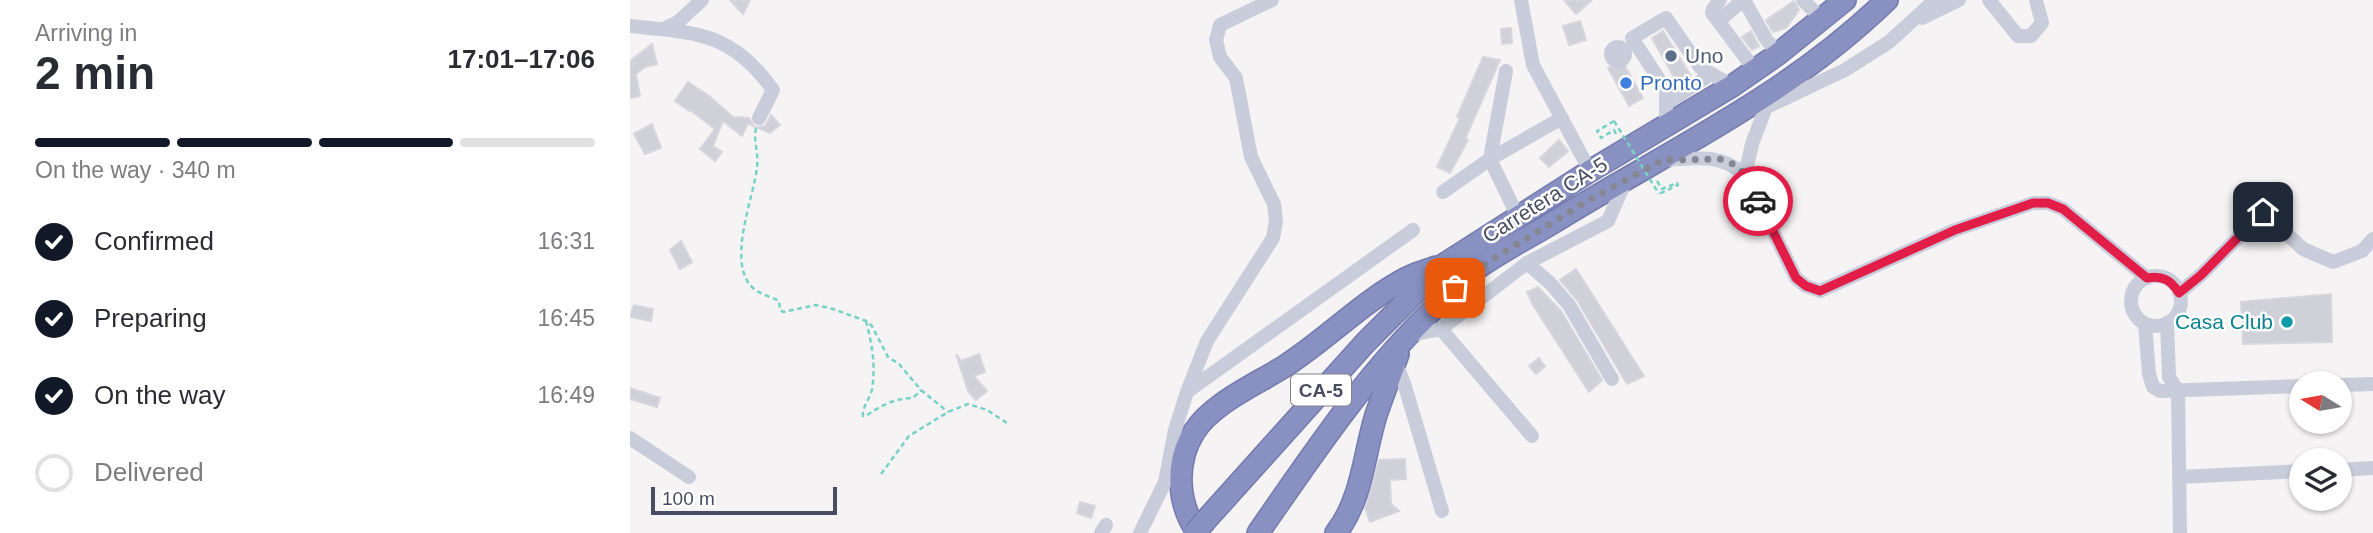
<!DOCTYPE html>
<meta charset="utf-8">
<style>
body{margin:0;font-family:Arial,sans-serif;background:#f7f7f7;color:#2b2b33;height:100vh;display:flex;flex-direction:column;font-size:26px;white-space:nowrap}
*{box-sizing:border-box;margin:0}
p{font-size:23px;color:#7c7c81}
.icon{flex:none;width:38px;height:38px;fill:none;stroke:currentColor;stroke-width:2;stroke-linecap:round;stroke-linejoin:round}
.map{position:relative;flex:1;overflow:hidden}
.panel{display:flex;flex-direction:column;background:#fff;width:630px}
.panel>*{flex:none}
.needle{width:46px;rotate:281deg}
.buttons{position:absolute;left:1659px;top:371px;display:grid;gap:14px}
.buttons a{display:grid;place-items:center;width:63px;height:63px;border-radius:50%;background:#fff;box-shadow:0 2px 5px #0004;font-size:35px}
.scale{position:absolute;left:21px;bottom:18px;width:186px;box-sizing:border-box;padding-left:7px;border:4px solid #494d61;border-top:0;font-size:19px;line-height:24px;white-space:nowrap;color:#494d61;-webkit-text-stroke:5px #fff;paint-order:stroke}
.pin{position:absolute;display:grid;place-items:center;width:60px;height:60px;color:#fff;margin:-30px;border-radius:14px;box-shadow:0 4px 10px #0006}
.courier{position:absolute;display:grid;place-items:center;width:70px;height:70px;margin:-35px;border:5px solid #e11d48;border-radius:50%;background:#fff;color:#222;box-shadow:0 2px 9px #0007}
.head em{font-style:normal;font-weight:800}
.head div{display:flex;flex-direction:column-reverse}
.head{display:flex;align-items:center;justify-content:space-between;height:119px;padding:0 35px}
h1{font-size:46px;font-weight:800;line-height:52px}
.bar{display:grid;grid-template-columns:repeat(4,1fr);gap:10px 7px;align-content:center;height:84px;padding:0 35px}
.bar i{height:9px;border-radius:5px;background:#e1e1e2}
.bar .on{background:#111827}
.bar p{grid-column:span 4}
ol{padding:0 35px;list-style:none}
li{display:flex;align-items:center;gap:21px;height:77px}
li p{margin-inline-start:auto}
li .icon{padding:7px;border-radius:50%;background:#111827;color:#fff;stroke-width:4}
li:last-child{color:#7c7c81}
li i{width:38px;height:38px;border:4px solid #e1e1e2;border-radius:50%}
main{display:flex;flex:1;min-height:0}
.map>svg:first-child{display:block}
.building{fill:#cfd0d8;stroke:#d7d6de;stroke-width:2}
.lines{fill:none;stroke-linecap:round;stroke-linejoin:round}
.highway-casing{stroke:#747bae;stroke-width:24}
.path{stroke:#78d1c5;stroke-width:2.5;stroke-dasharray:5 3.5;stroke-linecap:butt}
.minor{stroke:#c9ccda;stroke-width:14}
.highway{stroke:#8991c2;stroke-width:21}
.highway-bridge-casing{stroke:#747bae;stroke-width:24;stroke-linecap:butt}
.path-bridge{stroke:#78d1c5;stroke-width:2.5;stroke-dasharray:5 3.5;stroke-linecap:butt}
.highway-bridge{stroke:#8991c2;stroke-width:21}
.done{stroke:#858794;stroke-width:7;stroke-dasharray:0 12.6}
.route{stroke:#e11d48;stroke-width:9}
.service-dot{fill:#5c6f8a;stroke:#fff;stroke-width:2.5}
.shop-dot{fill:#3f7fe0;stroke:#fff;stroke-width:2.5}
.culture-dot{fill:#0f9aa8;stroke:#fff;stroke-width:2.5}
.labels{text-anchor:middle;stroke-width:5;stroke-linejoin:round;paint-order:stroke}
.shield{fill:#fff;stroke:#808290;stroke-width:2}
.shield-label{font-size:19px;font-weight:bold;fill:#494d61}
.service-label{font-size:21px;fill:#4e5e75;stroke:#fff;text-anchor:start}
.shop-label{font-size:21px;fill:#366cbe;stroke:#fff;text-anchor:start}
.street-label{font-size:21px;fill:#494d61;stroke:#fff}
.culture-label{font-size:21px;fill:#0d838f;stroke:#fff;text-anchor:end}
</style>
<main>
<section class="panel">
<div class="head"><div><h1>2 min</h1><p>Arriving in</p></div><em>17:01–17:06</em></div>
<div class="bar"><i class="on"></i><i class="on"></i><i class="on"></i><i></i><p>On the way · 340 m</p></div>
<ol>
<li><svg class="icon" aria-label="check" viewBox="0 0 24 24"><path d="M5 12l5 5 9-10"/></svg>Confirmed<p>16:31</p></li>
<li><svg class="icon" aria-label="check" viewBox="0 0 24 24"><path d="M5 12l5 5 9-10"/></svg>Preparing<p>16:45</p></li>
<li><svg class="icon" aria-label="check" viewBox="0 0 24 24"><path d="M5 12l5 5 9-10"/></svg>On the way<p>16:49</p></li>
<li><i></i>Delivered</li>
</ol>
</section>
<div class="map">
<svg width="1743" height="533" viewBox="0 0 1743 533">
<rect width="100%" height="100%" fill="#f5f3f3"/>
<g class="building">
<path d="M100,0h20l-7,14z"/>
<path d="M934,0h28l-16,14z"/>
<path d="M1164,1l5,9 -13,18 -13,4 -7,-12z"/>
<path d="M950,21l6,19 -17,5 -6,-19z"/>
<path d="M881,28l1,15 -10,1 -1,-15z"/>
<path d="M1033,31l28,45 -13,8 -26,-46z"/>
<path d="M1121,31l8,15 -7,4 -10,-13z"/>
<path d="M22,44l5,20 -12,3 -9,7 4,22 -10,2v-37z"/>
<path d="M853,57l17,3 -35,79 3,1 -18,33 -13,-6 23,-49 -3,-1z"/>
<path d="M992,61l21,37 -14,8 -21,-38z"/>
<path d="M58,82l21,14 24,21 16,1 5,8 -6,-3 -6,13 -19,-15 -10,25 9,6 -7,9 -15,-12 15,-20 -25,-19 -1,1 -14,-10z"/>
<path d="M141,115l9,10 -10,8 -14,-6 9,-1z"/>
<path d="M22,124l9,24 -16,6 -11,-20z"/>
<path d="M929,140l9,11 -19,16 -9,-9z"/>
<path d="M51,241l11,21 -12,7 -10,-19z"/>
<path d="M946,269l68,107 -17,8 -50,-84 -17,-20z"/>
<path d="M908,287l23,24 41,69 -13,12 -56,-87 -6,-13z"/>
<path d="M1701,294l1,48 -89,2 -2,-42z"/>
<path d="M4,305l19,4 -2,12 -21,-4z"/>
<path d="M326,354l5,7 18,-7 6,18 -11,4 13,15 -11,9 -8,-9z"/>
<path d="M909,358l6,8 -9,8 -7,-8z"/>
<path d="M0,388l30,10 -3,9 -27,-8z"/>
<path d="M775,459l1,20 -16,1 1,24 8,7 -29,11 -5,-14 14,-48z"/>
<path d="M450,502l15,4 -4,12 -14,-5z"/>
</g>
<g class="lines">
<defs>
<g id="highway">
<path d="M575,521l161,-179 77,-77 147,-94 142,-85 46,-32 67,-54"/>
<path d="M568,533c-21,-29 -23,-71 -4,-101 18,-29 63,-48 91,-66 42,-27 78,-65 122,-88 9,-5 21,-8 30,-11"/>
<path d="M628,533c55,-79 109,-161 180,-228 11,-11 22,-23 34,-33 24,-18 52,-32 77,-47 117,-73 237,-127 338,-225"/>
<path d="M706,533c26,-33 28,-79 40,-118 7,-20 15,-41 22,-61"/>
</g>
</defs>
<use href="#highway" class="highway-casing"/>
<g class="path">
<path d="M984,121l-17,10 4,7 13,-8 3,6"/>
<path d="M126,128c-3,13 3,25 1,39 -3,31 -32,97 -3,122 7,5 17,8 25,12l1,9 3,2 33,-7 17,4 33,12 6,5 16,31 11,7 22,26 27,22"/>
<path d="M1027,181l5,8 15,-6 1,2 -19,9"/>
<path d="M236,321c6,23 10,45 6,68 -2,10 -10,18 -9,27h3c14,-10 29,-18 47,-18l8,-8"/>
<path d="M251,474l28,-38 39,-24 20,-8 19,6 20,13"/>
</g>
<g class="minor">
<path d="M891,0l12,65 57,106"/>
<path d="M1090,0l-7,9 -1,4 43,57"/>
<path d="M1114,0l22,39 12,15"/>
<path d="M1173,0l19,19"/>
<path d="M1359,0l29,36h13l11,-13 -6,-23"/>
<path d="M1292,18l37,-18"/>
<path d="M1089,21l24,-21"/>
<path d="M0,26c65,7 101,5 143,64l-14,28"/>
<path d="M33,29l15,-7 24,-22"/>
<circle cx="988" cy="54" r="7"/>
<path d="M876,71l-16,88 28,58"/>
<path d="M1036,104l45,-30"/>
<path d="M1135,108l80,-38 44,-28 46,-42"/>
<path d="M1036,127v-37l-34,-52 34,-20 34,49 32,19"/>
<path d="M1033,160c32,-1 56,-8 82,15l51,103 10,8 14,5 135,-61 78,-27h15l15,6 84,69"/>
<path d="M1115,175l7,-31 17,-45"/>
<path d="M813,192l47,-33 72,-41"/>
<path d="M897,263l23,20 19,22 43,74"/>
<circle cx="1526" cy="301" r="25"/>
<path d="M1549,293l22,-18 62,-63 40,37 30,13 29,-11 11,-12"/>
<path d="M1537,323l2,54 9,14 2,142"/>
<path d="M1515,324l4,50 4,13 7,4 141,-5"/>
<path d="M811,329l91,107"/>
<path d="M776,336l35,-7 86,-66 81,-42 18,-41"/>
<path d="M765,362l9,21 38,128"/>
<path d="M1710,385l33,-1"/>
<path d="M558,391l225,-161"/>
<path d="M0,438l59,39"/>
<path d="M1710,470l33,-2"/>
<path d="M1549,477l122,-6"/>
<path d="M471,533l5,-8"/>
<path d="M510,533l25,-51 10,-52 12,-38 20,-51 66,-103 3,-17 -2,-17 -23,-47 -15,-79 -16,-21 -4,-17 4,-15 52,-25"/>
</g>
<use href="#highway" class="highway"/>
<defs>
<path id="highway-bridge" d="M565,533l10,-12"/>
</defs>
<use href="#highway-bridge" class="highway-bridge-casing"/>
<path class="path-bridge" d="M984,121l45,73"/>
<use href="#highway-bridge" class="highway-bridge"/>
</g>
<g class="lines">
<path class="done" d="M825,288l17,-16 117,-72 73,-40 58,-1 13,5 12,10 13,27"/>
<path class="route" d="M1128,201l38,77 10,8 14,5 135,-61 78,-27h15l15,6 84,69c15,-3 24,2 32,15l22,-18 62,-63"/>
</g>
<circle class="service-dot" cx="1041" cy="56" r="7"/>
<circle class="shop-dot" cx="996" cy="83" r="7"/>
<circle class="culture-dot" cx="1657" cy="322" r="7"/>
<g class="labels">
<rect class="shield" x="661" y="374.5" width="60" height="31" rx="5"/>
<g class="shield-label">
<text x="691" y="397">CA-5</text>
</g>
<g class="service-label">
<text x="1055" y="63">Uno</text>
</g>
<g class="shop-label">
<text x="1010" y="90">Pronto</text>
</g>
<g class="street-label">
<text transform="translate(915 200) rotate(-32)" y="7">Carretera CA-5</text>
</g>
<g class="culture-label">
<text x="1643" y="329">Casa Club</text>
</g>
</g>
</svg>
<div class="buttons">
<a><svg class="needle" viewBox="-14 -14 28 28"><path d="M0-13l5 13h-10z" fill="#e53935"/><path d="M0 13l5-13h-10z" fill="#7c7c81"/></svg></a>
<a><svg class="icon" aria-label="layers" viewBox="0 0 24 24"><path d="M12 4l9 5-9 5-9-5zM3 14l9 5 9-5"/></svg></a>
</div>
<div class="scale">100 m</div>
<div class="pin" style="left:825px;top:288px;background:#ea580c"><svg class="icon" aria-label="bag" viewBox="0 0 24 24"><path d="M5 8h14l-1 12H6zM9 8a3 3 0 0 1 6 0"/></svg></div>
<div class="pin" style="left:1633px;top:212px;background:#1f2937"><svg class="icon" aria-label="home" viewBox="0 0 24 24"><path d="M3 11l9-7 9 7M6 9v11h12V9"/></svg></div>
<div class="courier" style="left:1128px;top:201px"><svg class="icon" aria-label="car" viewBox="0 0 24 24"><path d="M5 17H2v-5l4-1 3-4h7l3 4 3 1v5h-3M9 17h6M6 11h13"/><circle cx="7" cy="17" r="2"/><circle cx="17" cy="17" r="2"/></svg></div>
</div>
</main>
